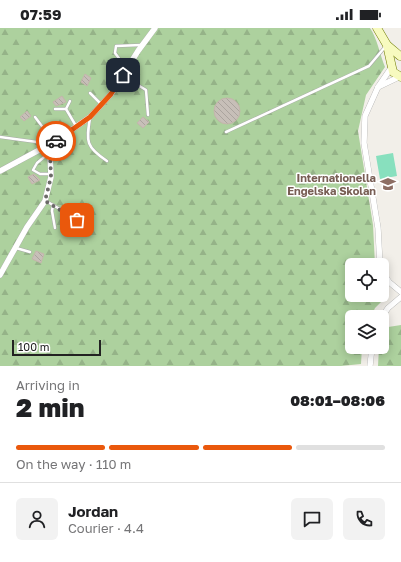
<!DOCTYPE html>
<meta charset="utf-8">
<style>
body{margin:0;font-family:"Golos Text",sans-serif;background:#f2f2f2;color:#202124;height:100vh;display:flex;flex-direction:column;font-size:15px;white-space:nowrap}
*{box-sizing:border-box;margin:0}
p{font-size:13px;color:#757577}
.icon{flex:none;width:22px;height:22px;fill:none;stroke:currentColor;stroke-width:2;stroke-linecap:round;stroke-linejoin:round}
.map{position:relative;height:338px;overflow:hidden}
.details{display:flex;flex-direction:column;background:#fff;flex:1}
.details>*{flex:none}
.buttons{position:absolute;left:345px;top:230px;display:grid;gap:8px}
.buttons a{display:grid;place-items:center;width:44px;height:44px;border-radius:6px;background:#fff;box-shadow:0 2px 10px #0003;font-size:20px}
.scale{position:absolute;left:12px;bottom:10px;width:89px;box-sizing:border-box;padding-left:4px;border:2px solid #222;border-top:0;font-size:11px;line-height:14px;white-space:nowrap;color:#222;-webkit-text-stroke:3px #fff;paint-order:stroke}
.pin{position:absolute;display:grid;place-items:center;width:34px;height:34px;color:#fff;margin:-17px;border-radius:8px;box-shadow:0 2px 6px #0006}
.courier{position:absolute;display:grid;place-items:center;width:40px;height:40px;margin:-20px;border:3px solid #ea580c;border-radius:50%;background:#fff;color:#222;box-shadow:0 1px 5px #0007}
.head em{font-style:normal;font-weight:800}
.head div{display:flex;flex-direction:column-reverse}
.head{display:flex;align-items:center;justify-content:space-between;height:68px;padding:0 16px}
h1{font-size:26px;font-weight:800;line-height:30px}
.bar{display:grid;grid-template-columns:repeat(4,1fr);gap:6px 4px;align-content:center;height:48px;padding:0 16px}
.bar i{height:5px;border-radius:3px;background:#e0e0e0}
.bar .current{background:#ea580c}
.bar p{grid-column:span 4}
.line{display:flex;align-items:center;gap:10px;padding:0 16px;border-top:1px solid #e0e0e0}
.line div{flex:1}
.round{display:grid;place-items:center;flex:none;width:42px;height:42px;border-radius:6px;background:#f2f2f2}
.status{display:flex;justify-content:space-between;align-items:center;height:28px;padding:0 20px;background:#fff;direction:ltr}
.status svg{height:11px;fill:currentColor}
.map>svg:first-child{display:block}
.forest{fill:url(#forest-firs)}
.pitch{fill:#88e0be}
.building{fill:url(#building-back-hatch);stroke:#c4b6ab}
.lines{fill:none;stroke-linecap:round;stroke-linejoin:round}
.lane-casing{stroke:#a9a9a9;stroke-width:3.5}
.street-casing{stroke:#a9a9a9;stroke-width:6}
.secondary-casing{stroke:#707d05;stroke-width:9}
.lane{stroke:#fff;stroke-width:2.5}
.street{stroke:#fff;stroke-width:5.5}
.secondary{stroke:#f7fabf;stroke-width:8}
.done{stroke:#6b6a68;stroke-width:4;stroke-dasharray:0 7.2}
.route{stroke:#ea580c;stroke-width:5}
.labels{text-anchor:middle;stroke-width:3;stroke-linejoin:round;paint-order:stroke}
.education-label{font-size:11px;font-weight:bold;fill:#785e54;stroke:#fff;text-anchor:end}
</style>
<div class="status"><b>07:59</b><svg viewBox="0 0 49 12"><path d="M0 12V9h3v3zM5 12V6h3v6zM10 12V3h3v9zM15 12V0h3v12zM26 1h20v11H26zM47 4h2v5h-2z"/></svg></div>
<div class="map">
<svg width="401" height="338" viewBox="0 0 401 338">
<defs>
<pattern id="forest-firs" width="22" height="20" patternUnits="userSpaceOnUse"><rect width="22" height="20" fill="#add19e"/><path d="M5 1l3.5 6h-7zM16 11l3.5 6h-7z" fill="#95b388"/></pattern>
<pattern id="building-back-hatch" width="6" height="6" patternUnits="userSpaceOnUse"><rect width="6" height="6" fill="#c7bfb8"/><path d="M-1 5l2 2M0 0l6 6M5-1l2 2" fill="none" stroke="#aba49e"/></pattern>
</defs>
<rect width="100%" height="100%" fill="#f2efe9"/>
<g class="forest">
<path d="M0,0h370c7,10 10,27 15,39l-19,28 -8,36 15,94 2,40h-23v30h30v-15l7,14 -14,14 -4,9h-19v30h10l-1,17 -20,2h-341z"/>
<path d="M401,297v41h-23l1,-19h3v-19z"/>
</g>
<path class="pitch" d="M393,125l4,23 -17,3 -4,-23z"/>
<g class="building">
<path d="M85,46l6,4 -4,8 -6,-4z"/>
<path d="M62,68l4,6 -10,4 -3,-4z"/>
<circle cx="227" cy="83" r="13"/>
<path d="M27,83l4,5 -7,5 -4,-4z"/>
<path d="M143,89l6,5 -6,6 -6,-5z"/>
<path d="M34,146l6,6 -8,4 -4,-7z"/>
<path d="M75,177l11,2 -2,8 -10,-2z"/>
<path d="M36,223l8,3 -3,9 -9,-4z"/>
</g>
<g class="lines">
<defs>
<g id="lane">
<path d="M129,38l-5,-1 -9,-12 1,-7 25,-1"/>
<path d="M123,48l23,14 2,25"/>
<path d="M90,65l11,11"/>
<path d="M70,73l-4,8 10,17"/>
<path d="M55,81h11"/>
<path d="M35,89l19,25"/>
<path d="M90,90c-4,24 -4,29 17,43"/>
<path d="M226,104l143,-66 16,-19"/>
<path d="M0,109l37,5 4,6"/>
<path d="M49,125l-12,10 -4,7 7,4h11"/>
<path d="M46,173l31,18 3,11"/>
<path d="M53,177l-1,6 3,17"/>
<path d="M16,220l14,4"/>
</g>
<g id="street">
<path d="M378,59l21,-10"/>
<path d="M0,143l54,-29 36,-25 21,-23 27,-43 17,-23"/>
<path d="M380,237l-2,-37 -14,-85 1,-27 13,-29 13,-19"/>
<path d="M382,243l7,11 12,10"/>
<path d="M0,247l27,-48 18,-26 6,-24 -1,-24 4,-11"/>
<path d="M382,289l6,-9 13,-11"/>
<path d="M370,338l2,-19"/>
</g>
<g id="secondary">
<path d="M377,0l10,17 6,27 8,5"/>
<path d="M387,17l13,11"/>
</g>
</defs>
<use href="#lane" class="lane-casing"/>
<use href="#street" class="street-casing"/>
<use href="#secondary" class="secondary-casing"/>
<use href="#lane" class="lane"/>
<use href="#street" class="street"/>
<use href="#secondary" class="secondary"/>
</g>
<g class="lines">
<path class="done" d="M56,113l-6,12 1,24 -6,24 32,19"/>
<path class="route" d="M56,113l34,-24 21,-23 12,-19"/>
</g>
<defs>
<symbol id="school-bare" viewBox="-9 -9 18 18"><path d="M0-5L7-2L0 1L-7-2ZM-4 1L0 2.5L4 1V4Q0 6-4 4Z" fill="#8d6e63" stroke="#fff" stroke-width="2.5" paint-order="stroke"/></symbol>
</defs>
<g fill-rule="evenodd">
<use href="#school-bare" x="377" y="145" width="22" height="22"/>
</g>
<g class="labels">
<g class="education-label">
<text x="376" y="154">Internationella<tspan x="376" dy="13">Engelska Skolan</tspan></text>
</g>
</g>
</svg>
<div class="buttons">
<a><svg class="icon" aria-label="locate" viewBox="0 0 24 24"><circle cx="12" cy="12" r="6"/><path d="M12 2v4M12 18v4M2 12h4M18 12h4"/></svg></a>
<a><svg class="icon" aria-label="layers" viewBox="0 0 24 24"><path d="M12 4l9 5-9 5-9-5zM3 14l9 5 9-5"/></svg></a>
</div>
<div class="scale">100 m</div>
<div class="pin" style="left:77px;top:192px;background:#ea580c"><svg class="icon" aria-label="bag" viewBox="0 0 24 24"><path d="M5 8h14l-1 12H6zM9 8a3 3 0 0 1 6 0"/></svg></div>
<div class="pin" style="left:123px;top:47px;background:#1f2937"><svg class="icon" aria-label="home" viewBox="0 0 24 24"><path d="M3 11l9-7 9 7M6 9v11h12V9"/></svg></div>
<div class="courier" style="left:56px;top:113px"><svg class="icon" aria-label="car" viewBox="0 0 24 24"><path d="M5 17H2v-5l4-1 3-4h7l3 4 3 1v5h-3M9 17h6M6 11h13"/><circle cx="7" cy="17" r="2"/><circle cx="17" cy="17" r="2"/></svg></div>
</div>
<section class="details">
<div class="head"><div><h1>2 min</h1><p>Arriving in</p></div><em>08:01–08:06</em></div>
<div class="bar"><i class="current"></i><i class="current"></i><i class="current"></i><i></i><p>On the way · 110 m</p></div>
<div class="line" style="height:72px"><a class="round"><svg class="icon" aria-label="person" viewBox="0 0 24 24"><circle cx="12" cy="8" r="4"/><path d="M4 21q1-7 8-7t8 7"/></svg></a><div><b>Jordan</b><p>Courier · 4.4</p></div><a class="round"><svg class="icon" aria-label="chat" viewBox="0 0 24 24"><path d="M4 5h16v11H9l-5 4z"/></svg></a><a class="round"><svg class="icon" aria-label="phone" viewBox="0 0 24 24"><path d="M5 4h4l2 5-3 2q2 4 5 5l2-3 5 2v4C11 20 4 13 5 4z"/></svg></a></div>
</section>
